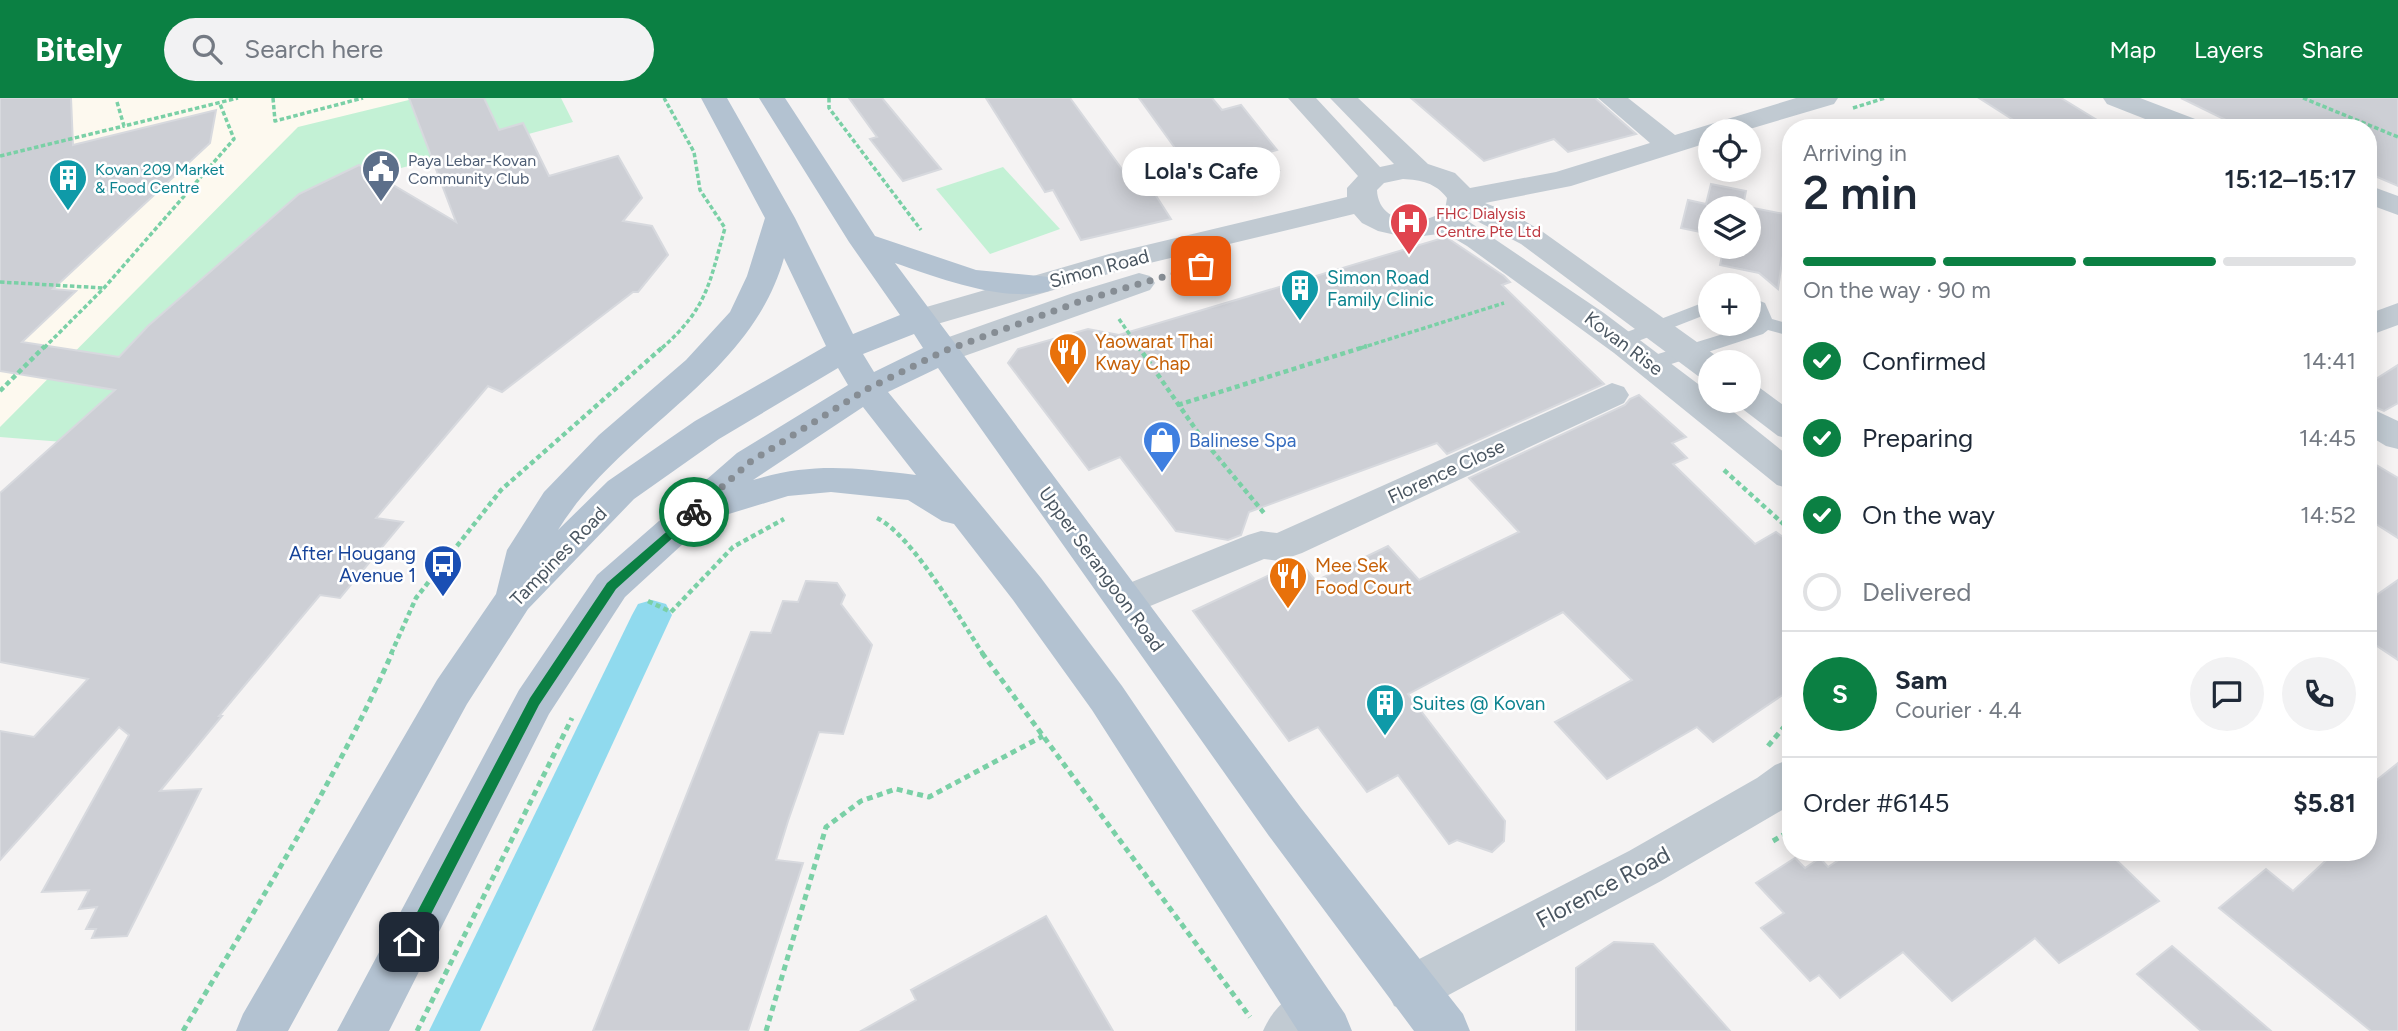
<!DOCTYPE html>
<meta charset="utf-8">
<style>
body{margin:0;font-family:Figtree,sans-serif;background:#f2f2f3;color:#1f2937;height:100vh;display:flex;flex-direction:column;font-size:26px;white-space:nowrap}
*{box-sizing:border-box;margin:0}
p{font-size:23px;color:#747a83}
.icon{flex:none;width:38px;height:38px;fill:none;stroke:currentColor;stroke-width:2;stroke-linecap:round;stroke-linejoin:round}
.map{position:relative;flex:1;overflow:hidden}
.panel{position:absolute;left:1782px;top:21px;width:595px;height:742px;display:flex;flex-direction:column;background:#fff;border-radius:28px;box-shadow:0 4px 18px #0003}
.panel>*{flex:none}
.fabs{position:absolute;left:1698px;top:21px;display:grid;gap:14px}
.fabs a{display:grid;place-items:center;width:63px;height:63px;border-radius:50%;background:#fff;box-shadow:0 4px 18px #0003;font-size:35px}
.pin{position:absolute;display:grid;place-items:center;width:60px;height:60px;color:#fff;margin:-30px;border-radius:14px;box-shadow:0 4px 10px #0006}
.courier{position:absolute;display:grid;place-items:center;width:70px;height:70px;margin:-35px;border:5px solid #0b8043;border-radius:50%;background:#fff;color:#222;box-shadow:0 2px 9px #0007}
.bubble{position:absolute;height:49px;border-radius:24px;background:#fff;box-shadow:0 4px 18px #0003;font-size:23px;font-weight:600;line-height:49px;text-align:center}
.overview em{font-style:normal;font-weight:600}
.overview div{display:flex;flex-direction:column-reverse}
.overview{display:flex;align-items:center;justify-content:space-between;height:119px;padding:0 21px}
h1{font-size:46px;font-weight:600;line-height:52px}
.bar{display:grid;grid-template-columns:repeat(4,1fr);gap:10px 7px;align-content:center;height:84px;padding:0 21px}
.bar i{height:9px;border-radius:5px;background:#e0e1e3}
.bar .active{background:#0b8043}
.bar p{grid-column:span 4}
.line{display:flex;align-items:center;gap:18px;padding:0 21px;border-top:2px solid #e0e1e3}
.line div{flex:1}
.round{display:grid;place-items:center;flex:none;width:74px;height:74px;border-radius:37px;background:#f2f2f3}
ol{padding:0 21px;list-style:none}
li{display:flex;align-items:center;gap:21px;height:77px}
li p{margin-inline-start:auto}
li .icon{padding:7px;border-radius:50%;background:#0b8043;color:#fff;stroke-width:4}
li:last-child{color:#747a83}
li i{width:38px;height:38px;border:4px solid #e0e1e3;border-radius:50%}
header{display:flex;align-items:center;gap:42px;box-sizing:border-box;height:98px;padding:0 35px;background:#0b8043;color:#fff}
header strong{font-size:33px}
nav{display:flex;gap:38px;margin-inline-start:auto;font-size:24px}
.search{width:490px;height:63px;background:#f2f2f3;display:flex;align-items:center;gap:18px;box-sizing:border-box;padding:0 24px;border-radius:38px;color:#747a83;font-size:26px}
.map>svg:first-child{display:block}
.commercial{fill:#fdf9ef}
.green{fill:#c3f1d5}
.lines{fill:none;stroke-linecap:round;stroke-linejoin:round}
.canal{fill:#90daee;fill-rule:evenodd}
.building{fill:#cdcfd5;stroke:#d7d9de;stroke-width:2}
.path-far2{stroke:#7ad0a6;stroke-width:3.5;stroke-dasharray:4.5 2.5;stroke-linecap:butt}
.path-far1{stroke:#7ad0a6;stroke-width:4.5;stroke-dasharray:5 3.5;stroke-linecap:butt}
.path{stroke:#7ad0a6;stroke-width:5;stroke-dasharray:6 4.5;stroke-linecap:butt}
.lane{fill:#c1cad2;fill-rule:evenodd}
.street{fill:#c1cad2;fill-rule:evenodd}
.primary{fill:#b3c2d1;fill-rule:evenodd}
.route{fill:#0b8043}
.done{stroke:#868d94;stroke-width:7;stroke-dasharray:0 12.6}
.labels{text-anchor:middle;stroke-width:5;stroke-linejoin:round;paint-order:stroke}
.far-service-label{font-size:16px;fill:#4e5e75;stroke:#fff;text-anchor:start}
.far-culture-label{font-size:16px;fill:#0d838f;stroke:#fff;text-anchor:start}
.far-health-label{font-size:16px;fill:#be3a42;stroke:#fff;text-anchor:start}
.street-label{font-size:19px;fill:#4a5661;stroke:#fff}
.culture-label{font-size:19px;fill:#0d838f;stroke:#fff;text-anchor:start}
.food-label{font-size:19px;fill:#c56008;stroke:#fff;text-anchor:start}
.shop-label{font-size:19px;fill:#366cbe;stroke:#fff;text-anchor:start}
.transit-label{font-size:19px;fill:#164399;stroke:#fff;text-anchor:end}
.near-street-label{font-size:23px;fill:#4a5661;stroke:#fff}
</style>
<header>
<strong>Bitely</strong>
<div class="search"><svg class="icon" aria-label="search" viewBox="0 0 24 24"><circle cx="10" cy="10" r="6"/><path d="M15 15l6 6"/></svg>Search here</div>
<nav><a>Map</a><a>Layers</a><a>Share</a></nav>
</header>
<div class="map">
<svg width="2398" height="933" viewBox="0 0 2398 933">
<rect width="100%" height="100%" fill="#f5f3f3"/>
<path class="commercial" d="M0,0h417l-417,329z"/>
<g class="green">
<path d="M417,0h144l12,24 -239,64 -233,259 -101,-8v-10l298,-300z"/>
<path d="M1003,69l57,62 -70,25 -54,-65z"/>
</g>
<g class="lines">
<path class="canal" d="M652,502l14,4 6,11 -192,416h-51l203,-416 6,-11z"/>
</g>
<g class="building">
<path d="M0,0h71l2,47 143,-35 -6,33 -157,146 23,2 -54,51 97,15 29,-31 151,-132 60,-29 97,57 -47,-124h75l15,32 24,-7 26,53 69,-20 24,42 -19,23 29,5 16,29 -30,37h-5l-131,100 -14,-6 -112,132 27,4 -63,76 -20,-3 -101,121h3l-62,75 41,-2 -74,147 -35,2 4,-9h-10l11,-22 -18,2 10,-19 -47,2 87,-157 -10,-8 -119,133v-129l34,6 54,-58 -88,-17v-169l115,-103 -115,-19z"/>
<path d="M849,0h33l59,71 -38,12 -33,-42 7,-2z"/>
<path d="M986,0h84l68,93 13,-3 20,31 -90,21 -28,-50 -8,2z"/>
<path d="M1139,0h73l10,12 19,-5 36,45 -11,3 13,17 -76,17z"/>
<path d="M1411,0h184l41,36 -68,18 -14,-13 -70,22z"/>
<path d="M1979,0h82l49,30h-84z"/>
<path d="M2181,0h217v88l-30,-13v-45h-126z"/>
<path d="M1711,86l35,7 -3,15 46,9 -11,74 -19,-16 -39,-8 4,-18h24v-39h-38v26l-29,-6 7,-28 18,4z"/>
<path d="M1446,139l58,39 6,6 -8,3 102,99 -157,70 -10,-11 -188,69 -8,23 -13,5 -52,-9 -56,-74 -31,13 -81,-107 10,-14 70,-20 31,6z"/>
<path d="M2398,267v38l-14,8 -16,-7v-20z"/>
<path d="M1639,297l47,42 -14,6 15,15 -14,6 82,80 21,-12 14,10v148l-77,52 -16,-15 -90,52 -52,-57 77,-42 -69,-68 -155,82 97,127 -1,20 -12,11 -35,-12 -8,4 -51,-69 -31,17 -49,-65 -29,14 -96,-130 106,-50 17,20 72,-35 31,34 100,-48 -50,-54 156,-73 5,-6z"/>
<path d="M2368,362l30,18v60l-30,-19z"/>
<path d="M2398,482v80l-30,-20v-39z"/>
<path d="M806,483l31,2 8,12 -4,9 31,41 -29,89 -24,-2 -31,89 -12,39 27,3 -55,168h-155l158,-399 20,1 12,-32 15,1z"/>
<path d="M2398,665v268h-27l-152,-123 47,-39 27,22 42,-39h33v-65z"/>
<path d="M1851,754h257l51,49 -100,62 -24,-25 -83,63 -49,-49 -63,46 -21,-23 -9,6 -49,-53 23,-15 -28,-30 39,-25 10,10 15,-10 8,9z"/>
<path d="M1046,818l67,115h-252l55,-31 -5,-10z"/>
<path d="M1614,844l39,2 77,87h-154v-63z"/>
<path d="M2172,848l99,85h-70l-64,-57z"/>
</g>
<g class="lines">
<g class="path-far2">
<path d="M273,0l2,23 88,-23"/>
<path d="M829,0v10l92,122"/>
<path d="M2303,0l95,39"/>
<path d="M117,4l7,24 114,-28"/>
<path d="M1853,10l32,-10"/>
<path d="M0,58l124,-30"/>
<path d="M0,184l104,6"/>
<path d="M1119,221l20,29"/>
<path d="M44,250l60,-60 130,-149 -14,-35"/>
<path d="M662,250c46,-41 47,-64 63,-120l-25,-38 -6,-38 -30,-54"/>
<path d="M1361,250l143,-45"/>
</g>
<g class="path-far1">
<path d="M1138,248l63,91 63,76"/>
<path d="M0,293l45,-45"/>
<path d="M1178,307l189,-59"/>
<path d="M1724,372l66,60"/>
<path d="M877,420c35,17 83,101 106,136"/>
<path d="M648,503l23,11 62,-65 51,-28"/>
<path d="M391,556l25,-56 85,-108 163,-144"/>
</g>
<g class="path">
<path d="M982,555l268,364"/>
<path d="M1768,648l22,-26"/>
<path d="M1773,743l17,-10"/>
<path d="M183,933c73,-124 151,-247 209,-378"/>
<path d="M417,933l155,-313"/>
<path d="M766,933l60,-204 35,-26 35,-12 33,8 114,-61"/>
</g>
<g class="lane">
<path d="M1748,198l17,7 7,16 18,5v12l-22,-6 -5,4 -104,34h-14l-3,-5 3,-5 104,-32 5,-4 -6,-12z"/>
<path d="M1710,202v13l-82,32h-14l-3,-4 3,-4z"/>
</g>
<g class="street">
<path d="M1288,0h28l64,69 14,-3 -64,-66h28l70,66 27,9 15,15 86,-16 94,-29 -52,-45h30l47,37 121,-37h42l-4,6 -91,27h-33v11l-139,44 -86,17 28,11 30,18 179,128 1,2h-13v17l-12,-3 -177,-132 -50,-26 -3,3 136,92 106,80v8h10l70,56v32l-13,-4 -163,-132 -147,-107 -22,-13 -36,5 -31,-7 -16,-8 -8,-9 -225,54 -209,61 -11,-3 -5,-7 5,-7 200,-58 238,-57v-9l11,-12zM1403,81c18,1 33,4 44,19l-2,12c-22,18 -67,14 -68,-20l7,-7z"/>
<path d="M2103,0h37l63,24 4,6h-39l-61,-24z"/>
<path d="M2368,87l30,11v19l-30,-11z"/>
<path d="M1139,175l11,3 5,7 -5,7 -194,69 -12,3 -12,-3 -5,-8 5,-8 141,-50z"/>
<path d="M2398,205v22l-30,11v-22z"/>
<path d="M1612,285l12,4 5,8 -5,8 -322,150 -23,8 -15,-2 -138,57 -14,-4 -6,-11 6,-11 136,-55 13,-4 16,2z"/>
<path d="M1748,287l12,3 30,22v29l-12,-3 -42,-32 -2,-3h14z"/>
<path d="M2368,309l30,14v28l-12,-3 -18,-11z"/>
<path d="M1790,661l-1,47 -128,75 -233,125 -17,7 -17,-7 -8,-17 8,-17 235,-121 128,-73 18,-13z"/>
<path d="M1312,887l18,7 7,17 -7,17 -6,5h-61c10,-23 26,-37 49,-46z"/>
</g>
<path class="primary" d="M701,0h26l68,120 58,116 47,-19 -51,-73 -90,-144h26l90,138 101,34 73,7 5,7 -5,7c-46,12 -110,-13 -154,-28l406,545 162,206 7,17h-56l-145,-195 -331,-468 -50,24 153,186 81,108 223,328 7,17h-54l-206,-321 -79,-110 -59,-76 -12,-3 -34,-21 -77,-8 -43,4 -79,24 -84,77 -76,117 -160,317h-52l182,-341 78,-115 140,-122 111,-68 -10,-17 -119,71 -85,60 -106,110 -61,95 -179,327h-52l7,-17 194,-334 59,-86 11,-44 37,-58 55,-57 87,-75 44,-48 17,-36 18,-58zM784,160l42,88 -131,75 -87,60 -50,49c63,-102 192,-151 226,-272zM914,236l9,14 -49,24 -11,-18zM863,309l53,68c-62,-7 -103,-13 -163,5z"/>
</g>
<path class="route" d="M694,410l5,4 -1,3 -82,74 -77,116 -125,242h-10v-10l126,-239 77,-115z"/>
<g class="lines">
<path class="done" d="M694,414l56,-50 117,-73 77,-38 140,-51 117,-34"/>
</g>
<defs>
<symbol id="civic-pin" viewBox="-11 -11 22 30"><path d="M0 17L-7.5 6A9.5 9.5 0 1 1 7.5 6Z" fill="#5c6f8a" stroke="#fff"/><path d="M-.6-6.5H3V-4.5H.6V-3L4-1V1h2V6H-6V1h2V-1L-.6-3ZM-1.2 2.5V6h2.4V2.5Z" fill="#fff"/></symbol>
<symbol id="building-pin" viewBox="-11 -11 22 30"><path d="M0 17L-7.5 6A9.5 9.5 0 1 1 7.5 6Z" fill="#0f9aa8" stroke="#fff"/><path d="M-4-6H4V6H1V3H-1V6H-4ZM-2.5-4.3h1.7v1.8h-1.7ZM.8-4.3h1.7v1.8H.8ZM-2.5-1h1.7V.8h-1.7ZM.8-1h1.7V.8H.8Z" fill="#fff"/></symbol>
<symbol id="hospital-pin" viewBox="-11 -11 22 30"><path d="M0 17L-7.5 6A9.5 9.5 0 1 1 7.5 6Z" fill="#e0444e" stroke="#fff"/><path d="M-5-5h3v3.5h4V-5h3V5h-3V1.5h-4V5h-3Z" fill="#fff"/></symbol>
<symbol id="restaurant-pin" viewBox="-11 -11 22 30"><path d="M0 17L-7.5 6A9.5 9.5 0 1 1 7.5 6Z" fill="#e8710a" stroke="#fff"/><path d="M-5-6h1v4h1v-4h1v4h1v-4h1v5L-1.5 .5V6h-2V.5L-5-1ZM5-6V6H3V1.5H1.5Q1.5-4 5-6Z" fill="#fff"/></symbol>
<symbol id="shop-pin" viewBox="-11 -11 22 30"><path d="M0 17L-7.5 6A9.5 9.5 0 1 1 7.5 6Z" fill="#3f7fe0" stroke="#fff"/><path d="M-5-2.5h2.3a2.7 3.5 0 0 1 5.4 0H5L5.5 6h-11ZM-1.5-2.5h3a1.5 2.3 0 0 0-3 0Z" fill="#fff"/></symbol>
<symbol id="bus-pin" viewBox="-11 -11 22 30"><path d="M0 17L-7.5 6A9.5 9.5 0 1 1 7.5 6Z" fill="#1a4fb4" stroke="#fff"/><path d="M-5-6H5V4H4V6H2V4H-2V6H-4V4H-5ZM-3.5-4V0h7V-4ZM-3.5 1.2v1.5H-2V1.2ZM2 1.2v1.5H3.5V1.2Z" fill="#fff"/></symbol>
</defs>
<g fill-rule="evenodd">
<use href="#civic-pin" x="359" y="49" width="44" height="60"/>
<use href="#building-pin" x="46" y="58" width="44" height="60"/>
<use href="#hospital-pin" x="1387" y="102" width="44" height="60"/>
<use href="#building-pin" x="1278" y="168" width="44" height="60"/>
<use href="#restaurant-pin" x="1046" y="232" width="44" height="60"/>
<use href="#shop-pin" x="1140" y="320" width="44" height="60"/>
<use href="#bus-pin" x="421" y="444" width="44" height="60"/>
<use href="#restaurant-pin" x="1266" y="456" width="44" height="60"/>
<use href="#building-pin" x="1363" y="583" width="44" height="60"/>
</g>
<g class="labels">
<g class="far-service-label">
<text x="408" y="68">Paya Lebar-Kovan<tspan x="408" dy="18">Community Club</tspan></text>
</g>
<g class="far-culture-label">
<text x="95" y="77">Kovan 209 Market<tspan x="95" dy="18">&amp; Food Centre</tspan></text>
</g>
<g class="far-health-label">
<text x="1436" y="121">FHC Dialysis<tspan x="1436" dy="18">Centre Pte Ltd</tspan></text>
</g>
<g class="street-label">
<text transform="translate(1099 170) rotate(-15)" y="7">Simon Road</text>
<text transform="translate(1624 245) rotate(37)" y="7">Kovan Rise</text>
<text transform="translate(1446 373) rotate(-25)" y="7">Florence Close</text>
<text transform="translate(558 458) rotate(-46)" y="7">Tampines Road</text>
<text transform="translate(1102 471) rotate(54)" y="7">Upper Serangoon Road</text>
</g>
<g class="culture-label">
<text x="1327" y="186">Simon Road<tspan x="1327" dy="22">Family Clinic</tspan></text>
<text x="1412" y="612">Suites @ Kovan</text>
</g>
<g class="food-label">
<text x="1095" y="250">Yaowarat Thai<tspan x="1095" dy="22">Kway Chap</tspan></text>
<text x="1315" y="474">Mee Sek<tspan x="1315" dy="22">Food Court</tspan></text>
</g>
<g class="shop-label">
<text x="1189" y="349">Balinese Spa</text>
</g>
<g class="transit-label">
<text x="416" y="462">After Hougang<tspan x="416" dy="22">Avenue 1</tspan></text>
</g>
<g class="near-street-label">
<text transform="translate(1603 789) rotate(-28)" y="8">Florence Road</text>
</g>
</g>
</svg>
<div class="fabs">
<a><svg class="icon" aria-label="locate" viewBox="0 0 24 24"><circle cx="12" cy="12" r="6"/><path d="M12 2v4M12 18v4M2 12h4M18 12h4"/></svg></a>
<a><svg class="icon" aria-label="layers" viewBox="0 0 24 24"><path d="M12 4l9 5-9 5-9-5zM3 14l9 5 9-5"/></svg></a>
<a>+</a>
<a>−</a>
</div>
<div class="pin" style="left:1201px;top:168px;background:#ea580c"><svg class="icon" aria-label="bag" viewBox="0 0 24 24"><path d="M5 8h14l-1 12H6zM9 8a3 3 0 0 1 6 0"/></svg></div>
<div class="pin" style="left:409px;top:844px;background:#1f2937"><svg class="icon" aria-label="home" viewBox="0 0 24 24"><path d="M3 11l9-7 9 7M6 9v11h12V9"/></svg></div>
<div class="courier" style="left:694px;top:414px"><svg class="icon" aria-label="bike" viewBox="0 0 24 24"><circle cx="6" cy="16" r="4"/><circle cx="18" cy="16" r="4"/><path d="M6 16l4-8h5l3 8M10 8l3 8H6M13 5h3"/></svg></div>
<div class="bubble" style="left:1122px;top:49px;width:158px">Lola's Cafe</div>
<section class="panel">
<div class="overview"><div><h1>2 min</h1><p>Arriving in</p></div><em>15:12–15:17</em></div>
<div class="bar"><i class="active"></i><i class="active"></i><i class="active"></i><i></i><p>On the way · 90 m</p></div>
<ol>
<li><svg class="icon" aria-label="check" viewBox="0 0 24 24"><path d="M5 12l5 5 9-10"/></svg>Confirmed<p>14:41</p></li>
<li><svg class="icon" aria-label="check" viewBox="0 0 24 24"><path d="M5 12l5 5 9-10"/></svg>Preparing<p>14:45</p></li>
<li><svg class="icon" aria-label="check" viewBox="0 0 24 24"><path d="M5 12l5 5 9-10"/></svg>On the way<p>14:52</p></li>
<li><i></i>Delivered</li>
</ol>
<div class="line" style="height:126px"><b class="round" style="background:#0b8043;color:#fff">S</b><div><b>Sam</b><p>Courier · 4.4</p></div><a class="round"><svg class="icon" aria-label="chat" viewBox="0 0 24 24"><path d="M4 5h16v11H9l-5 4z"/></svg></a><a class="round"><svg class="icon" aria-label="phone" viewBox="0 0 24 24"><path d="M5 4h4l2 5-3 2q2 4 5 5l2-3 5 2v4C11 20 4 13 5 4z"/></svg></a></div>
<div class="line" style="height:91px"><div>Order #6145</div><b>$5.81</b></div>
</section>
</div>
